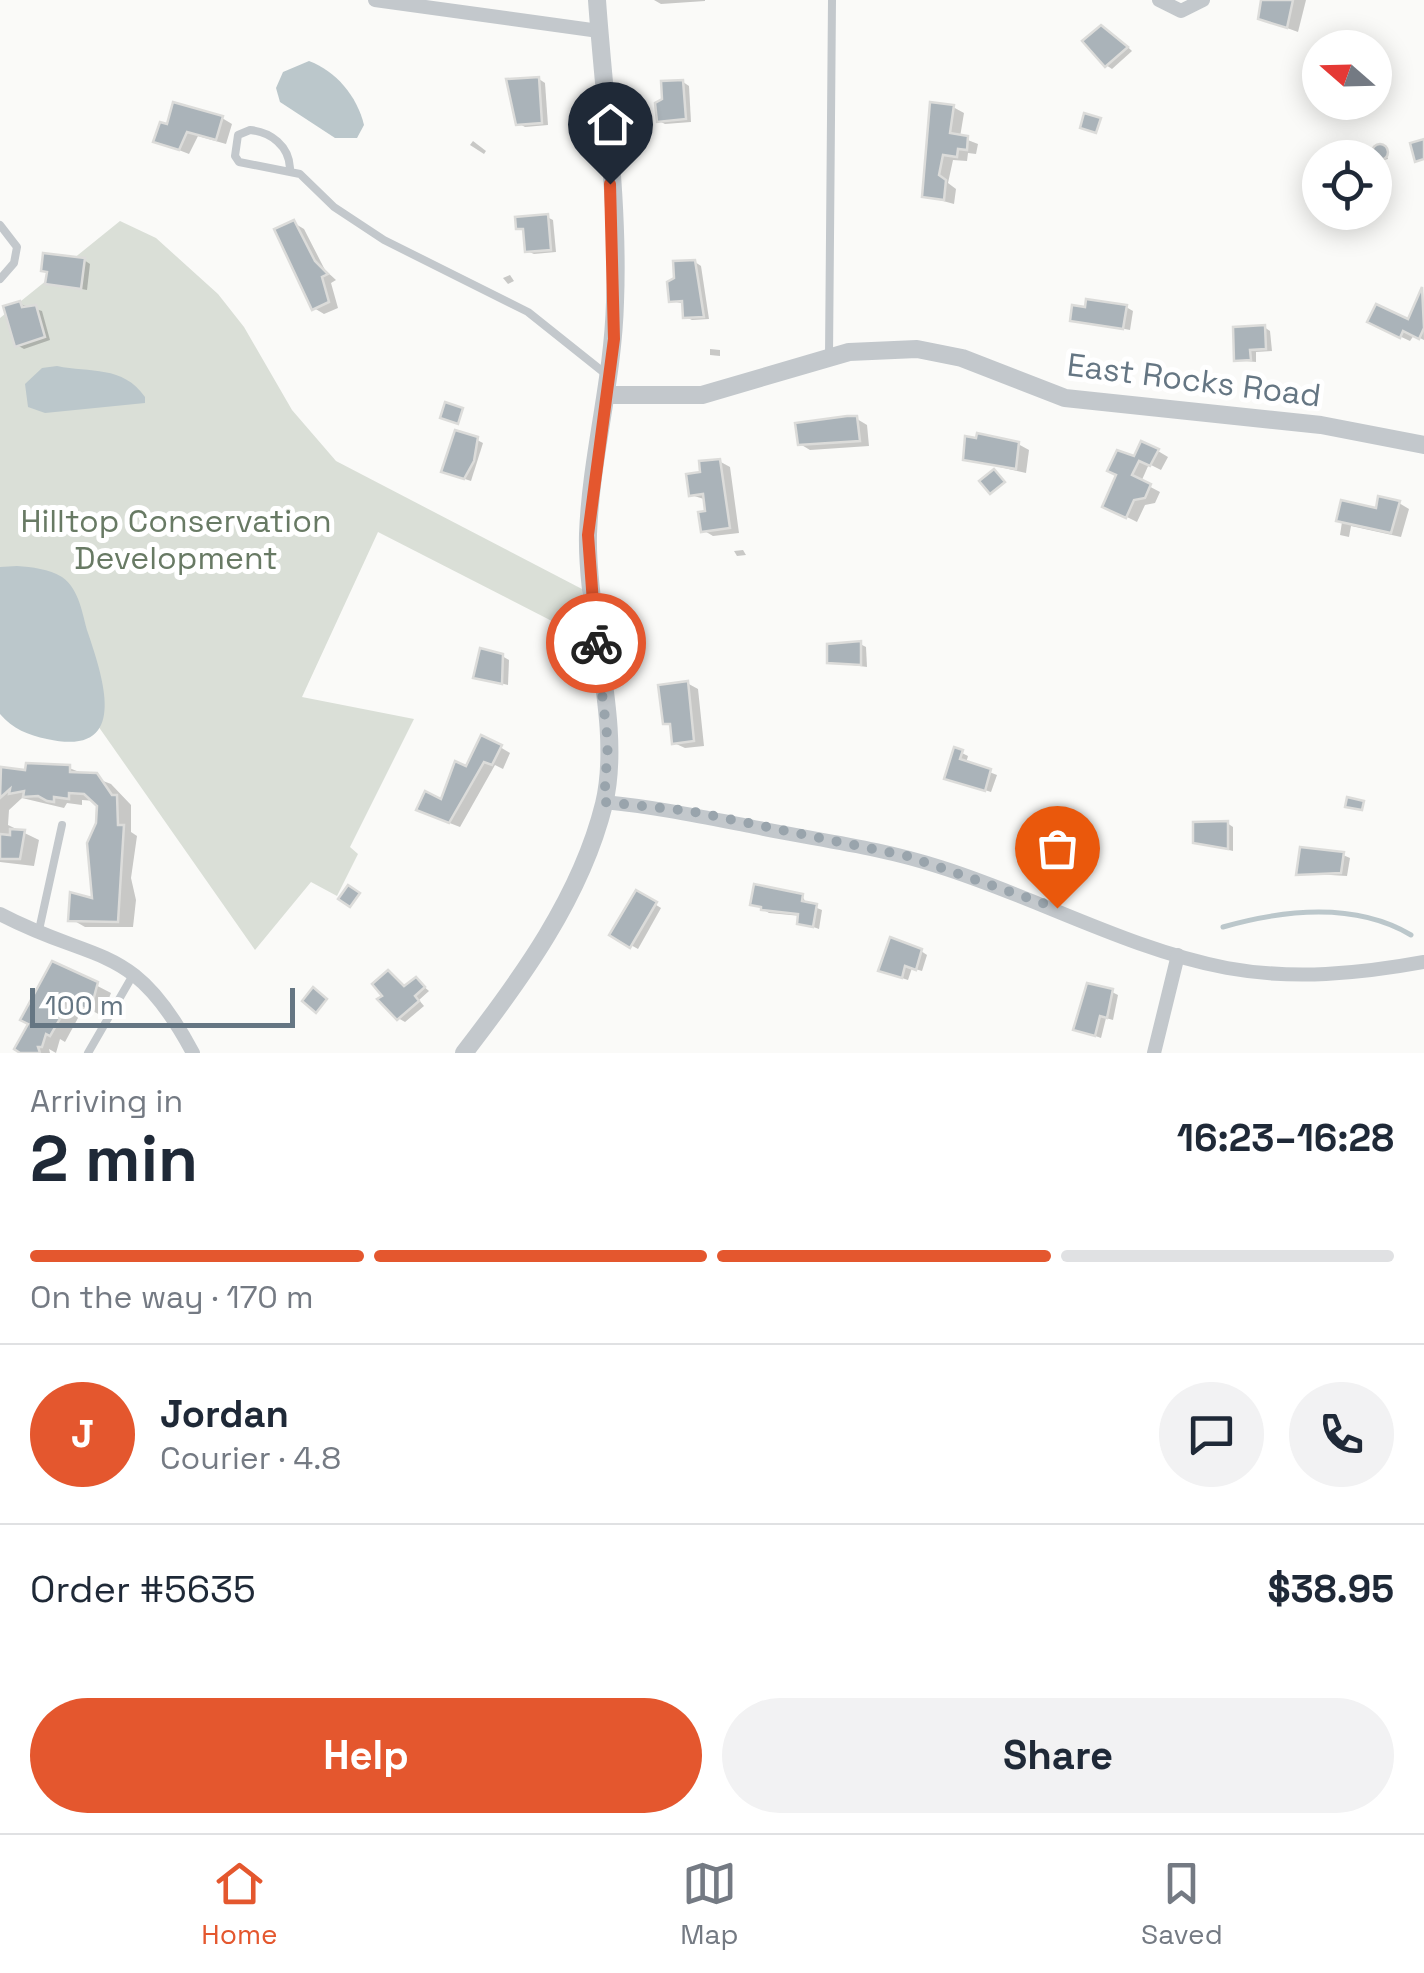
<!DOCTYPE html>
<meta charset="utf-8">
<style>
body{margin:0;font-family:"Space Grotesk",sans-serif;background:#f2f2f3;color:#1f2937;height:100vh;display:flex;flex-direction:column;font-size:38px;white-space:nowrap}
*{box-sizing:border-box;margin:0}
p{font-size:32px;color:#747a83}
.icon{flex:none;width:55px;height:55px;fill:none;stroke:currentColor;stroke-width:2;stroke-linecap:round;stroke-linejoin:round}
.map{position:relative;height:1053px;overflow:hidden}
.panel{display:flex;flex-direction:column;background:#fff;flex:1}
.panel>*{flex:none}
.needle{width:65px;rotate:290deg}
.fabs{position:absolute;left:1302px;top:30px;display:grid;gap:20px}
.fabs a{display:grid;place-items:center;width:90px;height:90px;border-radius:50%;background:#fff;box-shadow:0 5px 25px #0003;font-size:50px}
.scale{position:absolute;left:30px;bottom:25px;width:265px;box-sizing:border-box;padding-left:10px;border:5px solid #657683;border-top:0;font-size:28px;line-height:35px;white-space:nowrap;color:#657683;-webkit-text-stroke:8px #fff;paint-order:stroke}
.pin{position:absolute;display:grid;place-items:center;width:85px;height:85px;color:#fff;margin:-102px -42px;border-radius:50% 50% 50% 0;rotate:-45deg;box-shadow:0 0 10px #0007}
.pin .icon{rotate:45deg}
.courier{position:absolute;display:grid;place-items:center;width:100px;height:100px;margin:-50px;border:8px solid #e4572e;border-radius:50%;background:#fff;color:#222;box-shadow:0 2px 12px #0007}
.overview em{font-style:normal;font-weight:800}
.overview div{display:flex;flex-direction:column-reverse}
.overview{display:flex;align-items:center;justify-content:space-between;height:170px;padding:0 30px}
h1{font-size:65px;font-weight:800;line-height:75px}
.bar{display:grid;grid-template-columns:repeat(4,1fr);gap:15px 10px;align-content:center;height:120px;padding:0 30px}
.bar i{height:12px;border-radius:8px;background:#e0e1e3}
.bar .selected{background:#e4572e}
.bar p{grid-column:span 4}
.line{display:flex;align-items:center;gap:25px;padding:0 30px;border-top:2px solid #e0e1e3}
.line div{flex:1}
.round{display:grid;place-items:center;flex:none;width:105px;height:105px;border-radius:52px;background:#f2f2f3}
.primary-button{display:flex;gap:20px;margin-top:auto;padding:20px 30px}
.primary-button a{flex:1;height:115px;border-radius:60px;background:#e4572e;color:#fff;font-size:40px;font-weight:800;line-height:115px;text-align:center}
.primary-button a+a{background:#f2f2f3;color:#1f2937}
.menu{display:flex;justify-content:space-around;align-items:center;height:140px;border-top:2px solid #e0e1e3;background:#fff;font-size:28px;color:#747a83}
.menu a{display:grid;justify-items:center;gap:5px}
.menu .selected{color:#e4572e}
.map>svg:first-child{display:block}
.green{fill:#dadfd7}
.water{fill:#bbc7cb}
.shadow{fill:#0003}
.lines{fill:none;stroke-linecap:round;stroke-linejoin:round}
.stream{stroke:#bbc7cb;stroke-width:5}
.building{fill:#aab3b9;stroke:#dcdcda;stroke-width:2.5}
.service{stroke:#c3c8cc;stroke-width:8}
.minor{stroke:#c3c8cc;stroke-width:14}
.tertiary{stroke:#c3c8cc;stroke-width:18}
.done{stroke:#99a4ac;stroke-width:10;stroke-dasharray:0 18}
.route{stroke:#e4572e;stroke-width:12}
.labels{text-anchor:middle;stroke-width:10;stroke-linejoin:round;paint-order:stroke}
.street-label{font-size:32px;fill:#657683;stroke:#fff}
.park-label{font-size:32px;fill:#687a64;stroke:#fff}
</style>
<div class="map">
<svg width="1424" height="1053" viewBox="0 0 1424 1053">
<rect width="100%" height="100%" fill="#fafaf8"/>
<path class="green" d="M120,221l36,17 62,56 26,33 48,83 44,51 246,128 1,48 -205,-105 -76,165 112,22 -64,128 8,7 -21,42 -26,-14 -56,68 -255,-364v-268z"/>
<g class="water">
<path d="M309,61c27,10 48,35 55,64l-7,13h-22l-55,-36 -4,-14 7,-16z"/>
<path d="M57,366c33,7 66,-1 88,31v6l-100,10 -17,-6 -3,-23 17,-16z"/>
<path d="M17,566c15,1 32,3 45,11 18,13 20,37 26,56 15,45 43,125 -41,106 -19,-4 -34,-10 -47,-25v-147z"/>
</g>
<g class="shadow">
<path d="M654,0h51v1l-44,3z"/>
<path d="M1265,0h41l-8,32 -38,-14z"/>
<path d="M1116,36l16,15 -20,18 -6,-4z"/>
<path d="M539,79l6,4 3,42 -23,2 -7,-4 -9,-41z"/>
<path d="M683,82l6,4 2,36 -26,2 -6,-3z"/>
<path d="M953,107l11,6 -4,24 18,7 -2,10 -8,-1 -1,8 -14,-1 -5,23 8,6 -2,15 -29,-8z"/>
<path d="M222,118l10,6 -6,20 -28,-8 -9,18 -33,-13z"/>
<path d="M473,141l13,10 -2,3 -14,-9z"/>
<path d="M1383,146l5,13 -8,2 -4,-14z"/>
<path d="M547,217l6,3 3,32 -22,2 -7,-3 -1,-19 -8,-4z"/>
<path d="M294,223l10,6 21,41 11,10 -5,3 7,25 -14,6 -10,-6z"/>
<path d="M84,260l6,4 -3,26 -39,-7z"/>
<path d="M695,262l6,4 8,53 -17,1 -6,-3 -1,-13 -13,-3 3,-37z"/>
<path d="M510,275l4,6 -6,3 -5,-6z"/>
<path d="M1423,291l1,49 -10,-5 -4,6 -30,-14 29,-5z"/>
<path d="M20,304l22,7 8,29 -26,9 -7,-4z"/>
<path d="M1126,307l7,4 -3,19 -57,-11z"/>
<path d="M1264,327l6,4 2,20 -16,1v10l-20,-2z"/>
<path d="M710,349l10,1v6l-10,-1z"/>
<path d="M857,419l10,6 2,21 -59,4 -10,-6z"/>
<path d="M477,440l6,3 -12,38 -21,-7z"/>
<path d="M1018,444l11,6 -3,23 -61,-14z"/>
<path d="M1158,451l10,6 -7,13 -12,-6 -8,18 19,10 -5,11 -10,2 -8,17 -22,-11 4,-36 16,-16z"/>
<path d="M719,461l11,6 9,66 -26,3 -10,-6 4,-30 -16,-5 12,-21z"/>
<path d="M1399,503l10,6 -8,28 -50,-11 -2,11 -9,-2 2,-13z"/>
<path d="M734,551l9,-1 3,5 -9,1z"/>
<path d="M860,644l6,3 1,20 -37,-5z"/>
<path d="M502,656l7,4 -1,25 -32,-8z"/>
<path d="M687,683l11,6 6,57 -19,2 -11,-5 -1,-16 -8,-4z"/>
<path d="M500,747l10,6 -7,16 -8,-4 -35,62 -31,-12 38,-45z"/>
<path d="M962,753l6,3 -2,7 31,12 -6,17 -44,-14z"/>
<path d="M69,768l42,16 20,21v27l6,4 -6,42 5,22 -3,27h-48l-14,-8 23,-17 2,-101 -14,-1v5l-15,-2 -3,5 -42,-10 -13,12 -1,15 31,15 -5,26 -34,-4v-91z"/>
<path d="M1227,823l6,4v24l-37,-9z"/>
<path d="M1343,855l7,3 -3,18 -49,-3z"/>
<path d="M637,893l24,15 -23,41 -25,-14z"/>
<path d="M802,896l5,8 15,6 -3,19 -20,-7 2,-6 -32,-3 -16,-10z"/>
<path d="M921,951l6,4 -5,16 -10,-3 -4,12 -21,-7z"/>
<path d="M55,964l56,29 -9,23 -26,-14 2,16 -13,24 -5,-3 -4,14 -7,-4 1,4h-28z"/>
<path d="M416,980l13,11 -10,9 5,6 -19,16 -7,-4 7,-30z"/>
<path d="M1112,992l6,3 -5,25 -7,-2 -5,20 -25,-9z"/>
</g>
<g class="lines">
<path class="stream" d="M1223,927c60,-17 132,-25 188,8"/>
</g>
<g class="building">
<path d="M1293,0l-6,28 -29,-9 3,-19z"/>
<path d="M1101,25l27,22 -23,20 -23,-26z"/>
<path d="M539,77l3,46 -26,2 -10,-46z"/>
<path d="M683,80l3,39 -29,3 -2,-19 7,-4 -1,-18z"/>
<path d="M173,102l50,14 -7,24 -29,-8 -8,18 -26,-8 7,-20 7,2z"/>
<path d="M930,102l24,3 -4,28 18,3 -1,14 -9,-1 -1,8 -14,-2 -4,20 7,5 -2,20 -22,-3z"/>
<path d="M1084,113l17,5 -5,15 -16,-5z"/>
<path d="M1424,139v20l-9,3 -5,-19z"/>
<circle cx="1380" cy="152" r="8"/>
<path d="M548,214l3,36 -26,2 -2,-23h-7l-1,-12z"/>
<path d="M294,220l21,41 13,13 -6,3 7,25 -17,8 -38,-81z"/>
<path d="M43,253l42,5 -4,31 -36,-5 2,-12 -6,-1z"/>
<path d="M695,260l9,57 -21,1 -1,-17 -13,1 -2,-20 7,-4 -1,-17z"/>
<path d="M1422,287l2,41 -5,11 -16,-8 -3,7 -33,-16 9,-18 32,15z"/>
<path d="M1086,299l41,6 -4,24 -53,-8 2,-16 13,2z"/>
<path d="M20,301l2,6 14,-2 9,32 -30,10 -12,-41z"/>
<path d="M1265,325l1,24 -16,1 1,10 -17,1 -1,-34z"/>
<path d="M445,402l18,6 -5,16 -18,-6z"/>
<path d="M847,416h10l3,25 -62,4 -3,-22z"/>
<path d="M455,430l23,7 -4,24 -10,18 -23,-7z"/>
<path d="M977,433l42,9 -3,27 -53,-9 2,-24 11,2z"/>
<path d="M1141,441l18,8 -9,17 -11,-5 -7,14 19,9 -6,14 -11,2 -8,18 -24,-11 14,-32 -9,-4 10,-21 17,6z"/>
<path d="M720,459l10,69 -29,4 -3,-20 7,-1 -2,-17 -14,2 -3,-22 14,-2 -1,-11z"/>
<path d="M994,469l11,13 -15,12 -11,-13z"/>
<path d="M1378,496l22,5 -9,32 -55,-12 5,-21 35,8z"/>
<path d="M861,641v24l-34,-2v-19z"/>
<path d="M480,648l23,6 -1,30 -29,-6z"/>
<path d="M688,681l6,60 -22,3 -2,-20h-7l-5,-39z"/>
<path d="M481,735l21,10 -10,20 -8,-3 -35,61 -33,-13 9,-19 16,8 14,-38 11,5z"/>
<path d="M954,747l9,3 -3,9 31,10 -6,22 -41,-12z"/>
<path d="M26,763l44,2v7l27,1 15,22h5l1,30h6l-6,97 -50,-1 2,-29 22,6 -5,-55 9,-20 1,-17 -13,-12 -15,-1v6l-15,-2v5l-7,-1 -9,-5 -15,1 1,-6 -15,3 1,-5 -10,9 1,-31 24,3z"/>
<path d="M1347,797l17,4 -2,9 -17,-3z"/>
<path d="M1228,821v28l-35,-6v-21z"/>
<path d="M10,829l15,1 -5,29h-20v-25l10,1z"/>
<path d="M1300,847l44,5 -3,21 -45,2z"/>
<path d="M754,884l49,10 -1,7 15,3 -4,23 -16,-3 1,-10 -37,-4v-3l-11,-2z"/>
<path d="M348,885l12,8 -10,14 -12,-8z"/>
<path d="M636,890l21,12 -27,46 -21,-13z"/>
<path d="M890,937l32,12 -6,21 -11,-4 -3,12 -24,-7z"/>
<path d="M52,961l46,21 -4,15 -7,13 -13,-7 2,-5 -13,-1 2,13 -15,26 -4,-2 -4,13h-4l2,6h-20l-6,-4 14,-25 -8,-4z"/>
<path d="M388,970l16,16 12,-9 9,10 -10,9 4,5 -22,19 -20,-21 5,-3 -10,-12z"/>
<path d="M1087,983l26,6 -6,29 -7,-2 -5,20 -22,-6z"/>
<path d="M313,987l14,12 -11,14 -14,-12z"/>
</g>
<g class="lines">
<g class="service">
<path d="M290,168c-1,-22 -19,-36 -40,-38l-12,5 -3,21 4,6 61,12 34,33 50,33 144,72 79,63"/>
<path d="M0,225l17,22 -3,16 -14,16"/>
<path d="M829,357l3,-357"/>
<path d="M39,930l23,-105"/>
<path d="M88,1053l45,-78"/>
</g>
<g class="minor">
<path d="M375,0l224,31"/>
<path d="M1159,0l22,11 22,-11"/>
<path d="M604,802c52,5 99,15 150,25 63,13 125,20 186,40 96,30 188,82 287,101 66,12 132,6 197,-6"/>
<path d="M0,914c97,51 133,26 193,139"/>
<path d="M1154,1053l24,-98"/>
</g>
<g class="tertiary">
<path d="M609,395h93l147,-43 68,-3 45,9 103,40 256,27 103,20"/>
<path d="M464,1053c57,-74 117,-156 140,-249 19,-79 -18,-185 -16,-270 3,-79 25,-153 27,-232 4,-100 -11,-203 -18,-302"/>
</g>
</g>
<g class="lines">
<path class="done" d="M596,643l12,100 -4,59 86,9 217,45 150,52"/>
<path class="route" d="M596,643l-8,-108 26,-196 -4,-155"/>
</g>
<g class="labels">
<g class="street-label">
<text transform="translate(1194 380) rotate(7)" y="11">East Rocks Road</text>
</g>
<g class="park-label">
<text x="176" y="532">Hilltop Conservation<tspan x="176" dy="37">Development</tspan></text>
</g>
</g>
</svg>
<div class="fabs">
<a><svg class="needle" viewBox="-14 -14 28 28"><path d="M0-13l5 13h-10z" fill="#e53935"/><path d="M0 13l5-13h-10z" fill="#747a83"/></svg></a>
<a><svg class="icon" aria-label="locate" viewBox="0 0 24 24"><circle cx="12" cy="12" r="6"/><path d="M12 2v4M12 18v4M2 12h4M18 12h4"/></svg></a>
</div>
<div class="scale">100 m</div>
<div class="pin" style="left:1057px;top:908px;background:#ea580c"><svg class="icon" aria-label="bag" viewBox="0 0 24 24"><path d="M5 8h14l-1 12H6zM9 8a3 3 0 0 1 6 0"/></svg></div>
<div class="pin" style="left:610px;top:184px;background:#1f2937"><svg class="icon" aria-label="home" viewBox="0 0 24 24"><path d="M3 11l9-7 9 7M6 9v11h12V9"/></svg></div>
<div class="courier" style="left:596px;top:643px"><svg class="icon" aria-label="bike" viewBox="0 0 24 24"><circle cx="6" cy="16" r="4"/><circle cx="18" cy="16" r="4"/><path d="M6 16l4-8h5l3 8M10 8l3 8H6M13 5h3"/></svg></div>
</div>
<section class="panel">
<div class="overview"><div><h1>2 min</h1><p>Arriving in</p></div><em>16:23–16:28</em></div>
<div class="bar"><i class="selected"></i><i class="selected"></i><i class="selected"></i><i></i><p>On the way · 170 m</p></div>
<div class="line" style="height:180px"><b class="round" style="background:#e4572e;color:#fff">J</b><div><b>Jordan</b><p>Courier · 4.8</p></div><a class="round"><svg class="icon" aria-label="chat" viewBox="0 0 24 24"><path d="M4 5h16v11H9l-5 4z"/></svg></a><a class="round"><svg class="icon" aria-label="phone" viewBox="0 0 24 24"><path d="M5 4h4l2 5-3 2q2 4 5 5l2-3 5 2v4C11 20 4 13 5 4z"/></svg></a></div>
<div class="line" style="height:130px"><div>Order #5635</div><b>$38.95</b></div>
<div class="primary-button"><a>Help</a><a>Share</a></div>
</section>
<nav class="menu">
<a class="selected"><svg class="icon" aria-label="home" viewBox="0 0 24 24"><path d="M3 11l9-7 9 7M6 9v11h12V9"/></svg>Home</a>
<a><svg class="icon" aria-label="map" viewBox="0 0 24 24"><path d="M3 6l6-2 6 2 6-2v14l-6 2-6-2-6 2zM9 4v14M15 6v14"/></svg>Map</a>
<a><svg class="icon" aria-label="saved" viewBox="0 0 24 24"><path d="M7 4h10v16l-5-4-5 4z"/></svg>Saved</a>
</nav>
